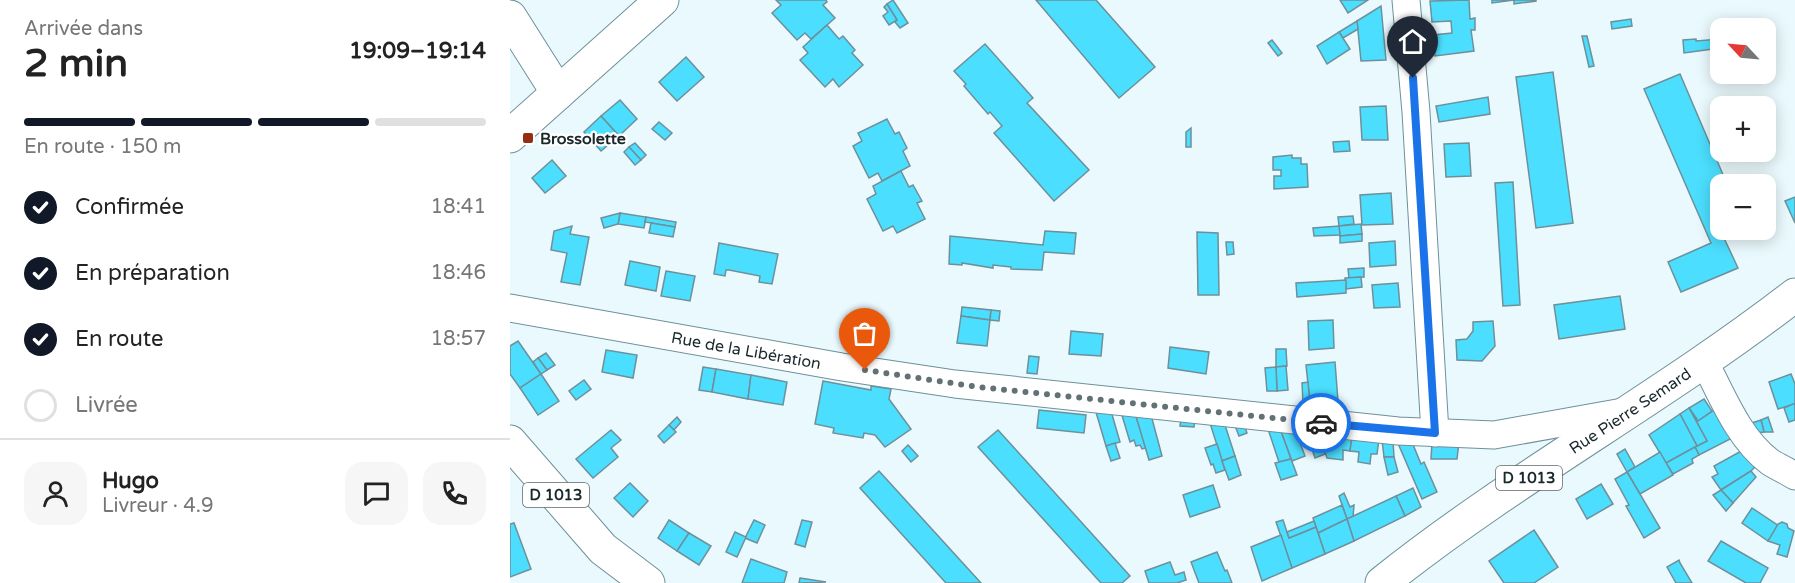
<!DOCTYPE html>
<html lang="fr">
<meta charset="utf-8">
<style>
body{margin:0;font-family:"Varela Round",sans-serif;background:#f6f6f6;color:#222;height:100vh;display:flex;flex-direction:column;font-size:22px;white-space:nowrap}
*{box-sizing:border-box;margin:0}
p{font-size:20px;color:#767676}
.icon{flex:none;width:33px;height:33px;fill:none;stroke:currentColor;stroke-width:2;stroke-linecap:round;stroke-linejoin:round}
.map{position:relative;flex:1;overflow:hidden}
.panel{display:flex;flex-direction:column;background:#fff;width:510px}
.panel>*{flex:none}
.needle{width:39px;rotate:296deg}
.fabs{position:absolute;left:1200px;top:18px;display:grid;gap:12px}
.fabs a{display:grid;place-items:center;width:66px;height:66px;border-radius:12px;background:#fff;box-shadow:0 3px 15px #0003;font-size:30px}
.pin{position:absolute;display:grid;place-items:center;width:51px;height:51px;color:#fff;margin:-62px -26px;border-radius:50% 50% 50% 0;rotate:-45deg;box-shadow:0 0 6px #0007}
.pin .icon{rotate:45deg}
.courier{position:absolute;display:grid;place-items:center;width:60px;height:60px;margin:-30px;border:4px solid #1a73e8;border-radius:50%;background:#fff;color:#222;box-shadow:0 2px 8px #0007}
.summary em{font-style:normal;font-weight:700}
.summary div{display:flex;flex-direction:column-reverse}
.summary{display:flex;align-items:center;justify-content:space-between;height:102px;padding:0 24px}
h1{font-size:39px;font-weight:700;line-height:45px}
.bar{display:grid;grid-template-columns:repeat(4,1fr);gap:9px 6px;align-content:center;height:72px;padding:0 24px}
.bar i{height:8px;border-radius:4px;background:#e0e0e0}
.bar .selected{background:#111827}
.bar p{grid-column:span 4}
.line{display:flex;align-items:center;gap:15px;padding:0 24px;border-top:2px solid #e0e0e0}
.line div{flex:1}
.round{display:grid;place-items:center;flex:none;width:63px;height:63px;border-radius:18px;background:#f6f6f6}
ol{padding:0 24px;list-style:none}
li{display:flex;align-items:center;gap:18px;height:66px}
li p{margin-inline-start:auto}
li .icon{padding:6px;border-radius:50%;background:#111827;color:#fff;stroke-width:4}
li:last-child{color:#767676}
li i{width:33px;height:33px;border:3px solid #e0e0e0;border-radius:50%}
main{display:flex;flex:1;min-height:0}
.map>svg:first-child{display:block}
.building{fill:#4cdefe;stroke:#6d909a;stroke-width:1.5}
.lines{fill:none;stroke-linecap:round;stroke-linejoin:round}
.minor-casing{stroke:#6d909a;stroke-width:29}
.major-casing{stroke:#6d909a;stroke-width:35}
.minor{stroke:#fff;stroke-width:27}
.major{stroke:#fff;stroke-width:33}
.done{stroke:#627174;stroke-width:6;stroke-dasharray:0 10.8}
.route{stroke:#1a73e8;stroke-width:8}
.poi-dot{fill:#952d11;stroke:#fff;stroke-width:2}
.labels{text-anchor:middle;stroke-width:4.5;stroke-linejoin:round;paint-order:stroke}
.shield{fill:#fff;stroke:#5e686b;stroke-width:1.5}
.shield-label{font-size:15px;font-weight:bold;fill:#19282b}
.poi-label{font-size:16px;font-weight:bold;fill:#19282b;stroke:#fff;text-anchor:start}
.street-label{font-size:16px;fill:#19282b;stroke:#fff}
</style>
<main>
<section class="panel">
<div class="summary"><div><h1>2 min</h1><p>Arrivée dans</p></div><em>19:09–19:14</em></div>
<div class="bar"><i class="selected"></i><i class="selected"></i><i class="selected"></i><i></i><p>En route · 150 m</p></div>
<ol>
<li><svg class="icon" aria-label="check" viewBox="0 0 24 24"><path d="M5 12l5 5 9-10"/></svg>Confirmée<p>18:41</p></li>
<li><svg class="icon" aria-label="check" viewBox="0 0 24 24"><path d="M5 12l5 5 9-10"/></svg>En préparation<p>18:46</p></li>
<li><svg class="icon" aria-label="check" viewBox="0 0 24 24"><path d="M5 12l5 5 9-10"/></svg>En route<p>18:57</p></li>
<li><i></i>Livrée</li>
</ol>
<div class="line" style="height:108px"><a class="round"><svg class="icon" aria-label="person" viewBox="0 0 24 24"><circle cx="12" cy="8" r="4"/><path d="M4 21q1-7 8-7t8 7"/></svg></a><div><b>Hugo</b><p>Livreur · 4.9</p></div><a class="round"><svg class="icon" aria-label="chat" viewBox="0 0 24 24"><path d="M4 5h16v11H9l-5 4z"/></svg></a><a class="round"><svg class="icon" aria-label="phone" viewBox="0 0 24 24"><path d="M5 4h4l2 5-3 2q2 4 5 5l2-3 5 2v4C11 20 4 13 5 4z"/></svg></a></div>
</section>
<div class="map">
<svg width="1285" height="583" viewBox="0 0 1285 583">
<rect width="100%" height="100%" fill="#eaf9fd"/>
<g class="building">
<path d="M266,0h50l1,2 -4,3 12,13 -24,21 -6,-6 -8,7 -25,-27 9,-8z"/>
<path d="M383,0l15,23 -8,5 -5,-6 2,-2 -10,-16z"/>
<path d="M526,0h60l59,67 -36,31z"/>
<path d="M830,0h28l-20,13z"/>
<path d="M959,0l1,19 5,-1v12h-4l3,21 -39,5 -2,-21 19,-2 -1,-12 -19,1 -2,-21z"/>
<path d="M982,0h44v1l-22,3v-4l-22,3z"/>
<path d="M377,4l10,16 -8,5 -6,-9 5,-4 -4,-5z"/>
<path d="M871,6l5,54 -25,1 -4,-40z"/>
<path d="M1121,19l1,7 -20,3 -1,-7z"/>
<path d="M847,21l1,8 -15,9 -4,-6z"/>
<path d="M317,25l12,14 4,-3 12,14 -3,3 11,12 -24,22 -6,-8 -8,8 -25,-27 8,-7 -5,-6z"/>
<path d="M829,32l11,17 -23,15 -10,-18z"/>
<path d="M1072,36h5l7,30 -5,1z"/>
<path d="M1186,39v2l24,-2v9l-36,5 -1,-13z"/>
<path d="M762,40l10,13 -4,3 -10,-13z"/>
<path d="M475,44l48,54 -6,5 62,67 -35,31 -60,-68 8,-7 -12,-14 -2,2 -24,-28 2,-2 -12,-13z"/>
<path d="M176,57l18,20 -27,24 -18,-19z"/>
<path d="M1043,72l20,151 -37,5 -20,-151z"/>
<path d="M1170,74l47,110h-7v46h22l-18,8 14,30 -57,24 -13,-30 43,-19 -67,-154z"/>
<path d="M978,97l2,17 -51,8 -3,-16z"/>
<path d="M110,100l17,19 -18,17 -18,-20z"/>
<path d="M876,106l2,34h-26l-2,-33z"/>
<path d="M91,116l18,20 -18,15 -17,-19z"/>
<path d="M377,119l8,15 4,-2 8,16 -4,3 7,15 -28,15 -4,-8 -9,5 -16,-32 9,-5 -4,-8z"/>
<path d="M149,122l13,11 -7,7 -13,-11z"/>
<path d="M681,128v19h-5v-15z"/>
<path d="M839,141l1,10 -16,1 -1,-10z"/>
<path d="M125,143l11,12 -5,5 -12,-13z"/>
<path d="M959,143l2,33 -25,1 -2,-33z"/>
<path d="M119,147l12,13 -6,5 -11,-13z"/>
<path d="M782,155v3h9v6h6l1,23 -34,2v-13h7v-6h-8v-13z"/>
<path d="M42,160l14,16 -21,17 -13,-15z"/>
<path d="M391,171l8,16 4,-2 9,16 -5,2 8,16 -28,14 -4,-7 -10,5 -16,-32 9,-5 -3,-8z"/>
<path d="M1003,182l7,123 -17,1 -8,-123z"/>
<path d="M881,193l2,31 -31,1 -2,-30z"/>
<path d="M1285,197v26l-10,-22z"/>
<path d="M110,213l26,4 -2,11 -26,-4z"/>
<path d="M110,213l-2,11 -14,4 -3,-10z"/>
<path d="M843,216l1,8 -15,2 -1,-9z"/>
<path d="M136,217l30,5 -1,5 -30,-5z"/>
<path d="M141,223l24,4 -2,10 -24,-4z"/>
<path d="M851,224l1,10 -22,2 -1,-10z"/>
<path d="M62,226l-2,8 19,3 -9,48 -19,-3 6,-29 -16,-3 3,-19z"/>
<path d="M829,226l1,9 -26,1 -1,-8z"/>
<path d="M535,231l31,2 -2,21 -30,-2 -2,18 -31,-1v-2l-18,-2v3l-31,-5v2l-13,-1 1,-28 93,9z"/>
<path d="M687,232l21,1 1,62h-21z"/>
<path d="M852,234v7l-22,2v-7z"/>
<path d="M885,241l1,24 -26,2 -1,-24z"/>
<path d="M716,242h7l1,12 -7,1z"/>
<path d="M209,243l59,11 -6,30 -13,-2 1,-6 -31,-6h-3l-1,6 -11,-2z"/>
<path d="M120,261l30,6 -4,24 -31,-6z"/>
<path d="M854,268v9l-15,1 -1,-9z"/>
<path d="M156,271l29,5 -5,25 -29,-5z"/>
<path d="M851,277l1,10 -16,2 -1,-11z"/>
<path d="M836,280v13l-49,4 -1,-14z"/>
<path d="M888,283l2,24 -26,1 -2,-23z"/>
<path d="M1110,296l5,33 -66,10 -5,-34z"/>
<path d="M452,307l29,3 -1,10 -29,-4z"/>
<path d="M481,310l9,1 -1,10 -9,-1z"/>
<path d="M451,316l29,4 -3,26 -30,-3z"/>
<path d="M823,320l1,28 -25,2 -1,-29z"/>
<path d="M983,321l2,25 -13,15 -25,-1 -1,-20 11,-1 6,-8v-9z"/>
<path d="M561,331l32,3 -2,22 -32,-2z"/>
<path d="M8,341l23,33 -21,14 -10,-14v-28z"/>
<path d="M660,347l39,5 -3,22 -38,-6z"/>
<path d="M766,349h10l1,17 -11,1z"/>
<path d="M96,350l31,5 -4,23 -31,-6z"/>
<path d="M36,353l9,12 -8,5 -9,-12z"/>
<path d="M519,356l10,1 -2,17 -10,-1z"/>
<path d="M28,358l9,12 -6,4 -8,-12z"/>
<path d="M825,362l3,39 -28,2 -4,-38z"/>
<path d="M776,366l2,24 -11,1 -1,-24z"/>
<path d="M193,367l13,2 -4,23 -13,-2z"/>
<path d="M766,367l1,24h-10l-2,-23z"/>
<path d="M206,369l35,6 -3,24 -36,-7z"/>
<path d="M31,374l18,27 -21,14 -18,-27z"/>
<path d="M1281,374l4,10v20l-17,5 -9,-27z"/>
<path d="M241,375l36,7 -4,23 -35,-6z"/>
<path d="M74,380l7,9 -15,11 -7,-9z"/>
<path d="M313,381l48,9v-4l20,3 -2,10 22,30 -26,18 -10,-12 -11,-2 -1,5 -30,-5 1,-5 -19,-4z"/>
<path d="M798,382l2,21 -7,1 -1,-21z"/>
<path d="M1194,399l8,12 -14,10 -9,-13z"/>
<path d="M1213,404l15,31 -39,20 -4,-8 12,-6 -18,-33 9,13z"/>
<path d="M1283,404h2v16l-6,2 -5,-14z"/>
<path d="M1179,408l18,33 -10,5 -17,-32z"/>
<path d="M585,409l16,2 9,31 -14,4z"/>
<path d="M529,410l47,5 -2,18 -47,-5z"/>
<path d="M611,412l14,1 11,35 -4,1 -2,-4 -4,1 -2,-6 -4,2z"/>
<path d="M625,413l16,2 11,41 -13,4z"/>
<path d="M1170,414l17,32 -31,17 -17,-28z"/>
<path d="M167,417l4,5 -7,8 -5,-5z"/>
<path d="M1258,417l5,15h-9l-3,-12z"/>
<path d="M671,418l14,1 -1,8 -14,-1z"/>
<path d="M699,420l15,2 11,34 -13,5z"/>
<path d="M1251,420l3,12 -10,1 -5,-9z"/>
<path d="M724,423l10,1 3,9 -8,3z"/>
<path d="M159,425l7,7 -12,11 -6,-7z"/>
<path d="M757,426l13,2 11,31 -12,3z"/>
<path d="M770,428l15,1 10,27 -13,5z"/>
<path d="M101,430l10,10 -10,8 7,9 -25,21 -17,-19z"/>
<path d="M488,430l132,146 -8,7h-21l-123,-136z"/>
<path d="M796,431l12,1 7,22 -10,4z"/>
<path d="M808,432l34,4 -2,15 -7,-1v10l-16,-2z"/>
<path d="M842,436l27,3 -2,15h-6l-1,10 -12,-2 1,-10 -9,-1z"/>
<path d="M872,440l11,1 1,16h-10z"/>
<path d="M887,441l15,1 9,22 3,-2 13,30 -15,7z"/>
<path d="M922,442h27l-2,17h-26z"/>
<path d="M605,443l5,15 -9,3 -5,-15z"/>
<path d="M707,444l8,26 -9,3 -3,-9 -2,1 -6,-17z"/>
<path d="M398,445l10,11 -7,6 -9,-11z"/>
<path d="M1185,447l4,8 -7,4 1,4 -20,11 -7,-11z"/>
<path d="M1115,449l10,18 -8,5 -10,-18z"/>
<path d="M1235,449l15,13 -9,9 -30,19 -9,-13 6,-3 -4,-8z"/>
<path d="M1150,452l13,23 -33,19 -13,-22z"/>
<path d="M725,456l6,19 -12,5 -7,-19z"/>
<path d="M874,457h10l4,15 -10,3z"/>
<path d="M781,459l6,16 -16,5 -6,-17z"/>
<path d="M369,471l102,112h-35l-86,-95z"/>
<path d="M1241,471l5,6 -23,26 -12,-13z"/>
<path d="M1117,472l33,56 -16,10 -18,-32 3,-1 -14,-26z"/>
<path d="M120,483l18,18 -15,16 -19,-19z"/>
<path d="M1091,484l12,20 -26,15 -11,-20z"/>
<path d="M703,485l7,22 -30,10 -7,-22z"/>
<path d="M903,488l8,19 -16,9 -9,-20z"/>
<path d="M1211,490l12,13 -7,8 -13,-16z"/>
<path d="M834,493l6,14 4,-2 -1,12 -6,2 -8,-23z"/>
<path d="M886,496l9,20 -51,25 -7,-22z"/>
<path d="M832,505l5,14 -29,14 -5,-15z"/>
<path d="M1242,508l27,18 -11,15 -26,-18z"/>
<path d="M837,519l7,22 -29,13 -7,-21z"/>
<path d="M159,520l20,13 -12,18 -19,-13z"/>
<path d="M244,520l11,5 -8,18 -12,-5z"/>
<path d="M292,520l10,2 -7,25 -10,-3z"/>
<path d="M773,520l6,18 27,-11 9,27 -33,14 -16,-46z"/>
<path d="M804,521l2,6 -27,11 -2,-6z"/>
<path d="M1272,522l5,2 1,4 6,3 -7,26 -10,-3 3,-9 -12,-4 10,-17z"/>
<path d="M4,523l17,46 -21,8v-53z"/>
<path d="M1024,530l24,37 -24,16h-30l-15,-22z"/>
<path d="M225,532l11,5 -9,20 -11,-5z"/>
<path d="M179,533l22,13 -12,19 -22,-14z"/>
<path d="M771,535l11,33 -30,13 -11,-34z"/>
<path d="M1211,541l47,27 -8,15h-14l-38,-22z"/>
<path d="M707,552l8,19 2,-1 5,13h-33l-8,-21z"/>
<path d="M241,559l36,13 -3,11h-42z"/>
<path d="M1169,560l1,3 12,20h-16l-9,-16z"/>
<path d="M660,562l5,13 9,-3 2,8 -9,3h-28l-4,-12z"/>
<path d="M290,578l26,4 -27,1z"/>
</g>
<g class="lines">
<defs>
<g id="minor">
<path d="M896,0l10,112 19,321"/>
<path id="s1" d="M0,308l332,59 113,17 443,47 96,4 129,-23"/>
<path d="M1194,361c18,34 34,77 66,101 8,5 17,9 25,14"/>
</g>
<g id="major">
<path d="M0,17l48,76"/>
<path d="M0,136l152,-136"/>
<path d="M0,442l93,107 45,34"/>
<path id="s2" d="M872,583c131,-105 280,-185 413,-288"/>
</g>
</defs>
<use href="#minor" class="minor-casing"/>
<use href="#major" class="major-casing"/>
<use href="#minor" class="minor"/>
<use href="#major" class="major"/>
</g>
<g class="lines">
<path class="done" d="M355,370l113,17 343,36"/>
<path class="route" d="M811,423l114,10 -22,-355"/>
</g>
<rect class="poi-dot" x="12" y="132" width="12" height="12" rx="3"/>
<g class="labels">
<g class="shield">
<rect x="986" y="466" width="66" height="24" rx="4.5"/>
<rect x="13" y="483" width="66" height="24" rx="4.5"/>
</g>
<g class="shield-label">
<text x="1019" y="483">D 1013</text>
<text x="46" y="500">D 1013</text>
</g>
<g class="poi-label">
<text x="30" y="144">Brossolette</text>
</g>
<g class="street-label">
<text dy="6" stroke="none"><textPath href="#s1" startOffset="240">Rue de la Libération</textPath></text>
<text dy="6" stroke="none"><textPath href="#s2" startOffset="302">Rue Pierre Semard</textPath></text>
</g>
</g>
</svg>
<div class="fabs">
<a><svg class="needle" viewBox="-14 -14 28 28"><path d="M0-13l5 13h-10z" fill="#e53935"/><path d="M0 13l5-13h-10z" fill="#767676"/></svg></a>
<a>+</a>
<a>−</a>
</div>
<div class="pin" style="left:355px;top:370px;background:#ea580c"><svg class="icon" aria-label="bag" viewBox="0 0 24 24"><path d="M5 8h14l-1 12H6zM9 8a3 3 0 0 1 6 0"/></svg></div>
<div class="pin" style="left:903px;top:78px;background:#1f2937"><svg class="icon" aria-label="home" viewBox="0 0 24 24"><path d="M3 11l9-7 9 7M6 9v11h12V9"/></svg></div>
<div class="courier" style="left:811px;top:423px"><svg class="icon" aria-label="car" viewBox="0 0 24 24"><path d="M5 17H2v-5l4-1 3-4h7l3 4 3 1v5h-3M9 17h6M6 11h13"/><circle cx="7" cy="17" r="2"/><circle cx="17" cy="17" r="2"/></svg></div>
</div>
</main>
